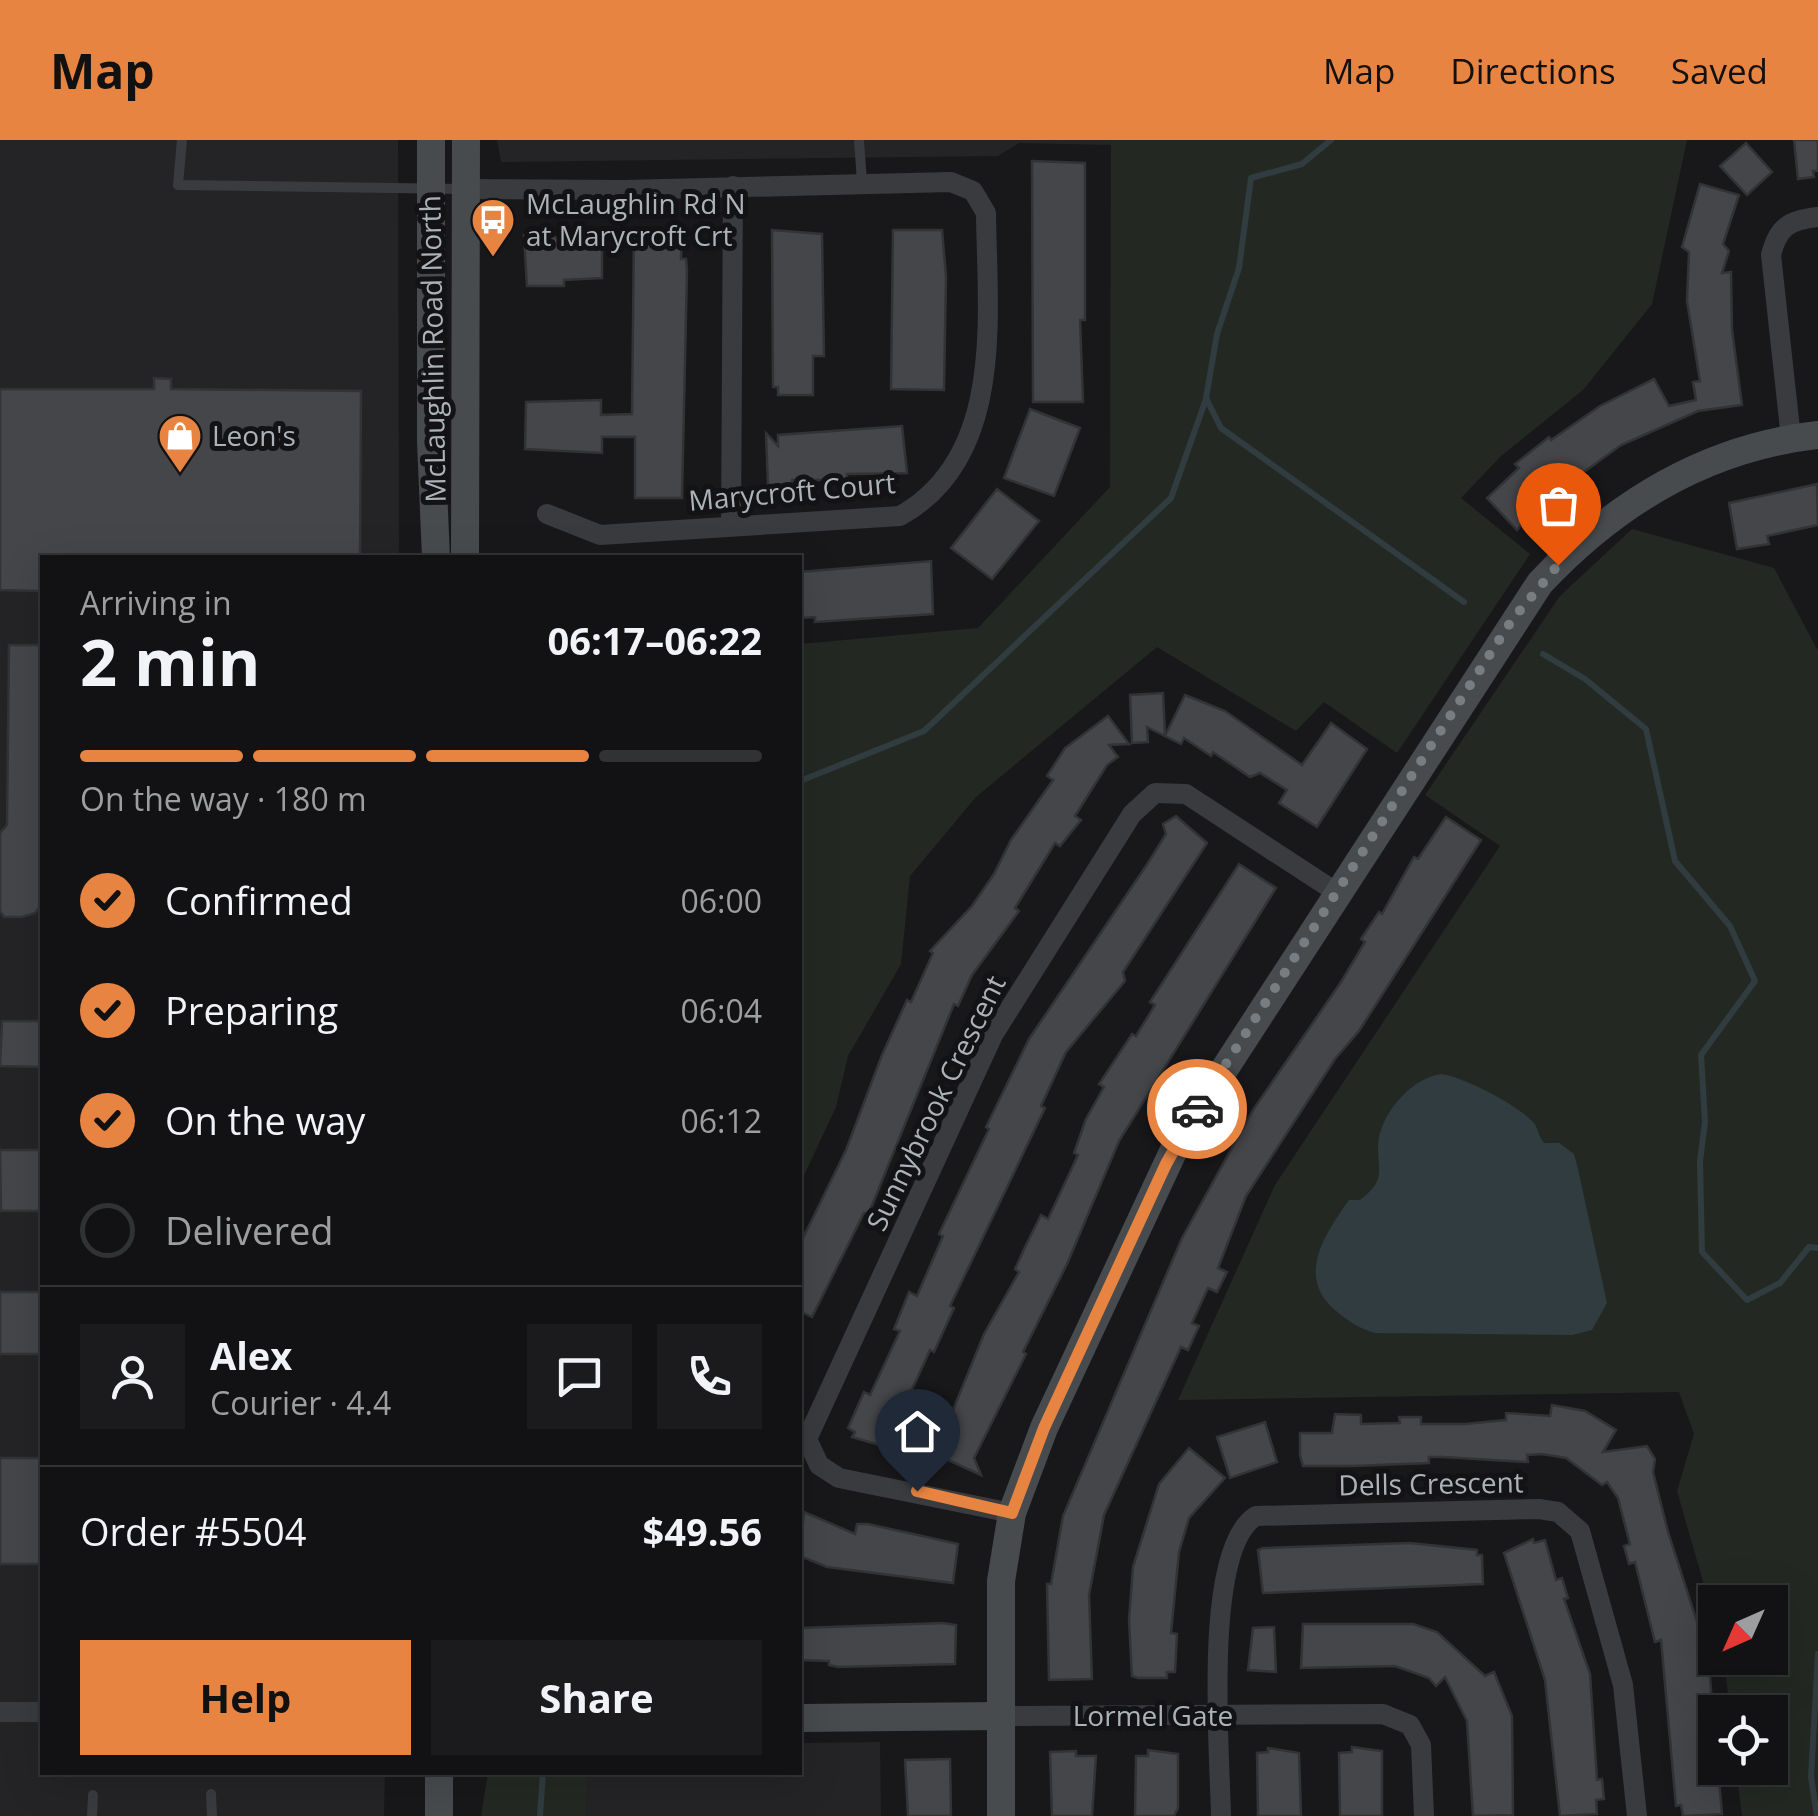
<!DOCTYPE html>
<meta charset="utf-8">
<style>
body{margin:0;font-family:"Open Sans",sans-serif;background:#1b1b1d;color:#f1f3f6;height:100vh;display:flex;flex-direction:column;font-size:38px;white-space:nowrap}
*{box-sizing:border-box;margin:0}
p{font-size:32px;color:#9c9ea0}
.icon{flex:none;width:55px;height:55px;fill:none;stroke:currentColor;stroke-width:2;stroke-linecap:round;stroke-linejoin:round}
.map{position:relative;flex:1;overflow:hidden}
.sheet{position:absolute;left:40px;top:415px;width:762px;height:1220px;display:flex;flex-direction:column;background:#121214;border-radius:0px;box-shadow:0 10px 40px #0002,0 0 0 2px #313234}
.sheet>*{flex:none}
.needle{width:65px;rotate:225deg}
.buttons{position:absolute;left:1698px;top:1445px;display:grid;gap:20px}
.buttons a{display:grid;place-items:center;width:90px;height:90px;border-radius:0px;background:#121214;box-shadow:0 10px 40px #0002,0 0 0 2px #313234;font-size:50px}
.pin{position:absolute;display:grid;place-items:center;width:85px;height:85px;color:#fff;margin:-102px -42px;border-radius:50% 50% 50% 0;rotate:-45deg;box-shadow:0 0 10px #0007}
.pin .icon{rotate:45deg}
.courier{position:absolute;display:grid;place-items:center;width:100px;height:100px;margin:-50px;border:8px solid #e88441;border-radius:50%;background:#fff;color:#222;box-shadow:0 2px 12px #0007}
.overview em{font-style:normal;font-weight:700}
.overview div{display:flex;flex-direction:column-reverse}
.overview{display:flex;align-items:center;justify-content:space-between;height:170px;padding:0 40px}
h1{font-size:65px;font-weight:700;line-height:75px}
.bar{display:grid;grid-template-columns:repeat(4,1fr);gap:15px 10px;align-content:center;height:120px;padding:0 40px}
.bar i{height:12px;border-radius:8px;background:#313234}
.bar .current{background:#e88441}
.bar p{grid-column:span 4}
.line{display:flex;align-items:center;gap:25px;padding:0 40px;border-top:2px solid #313234}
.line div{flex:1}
.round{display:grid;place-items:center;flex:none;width:105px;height:105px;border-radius:0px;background:#1b1b1d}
ol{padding:0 40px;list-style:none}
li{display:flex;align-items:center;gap:30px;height:110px}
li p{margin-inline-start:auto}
li .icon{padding:10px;border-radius:50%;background:#e88441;color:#111;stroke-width:4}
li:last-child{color:#9c9ea0}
li i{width:55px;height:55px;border:5px solid #313234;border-radius:50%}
.action{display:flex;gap:20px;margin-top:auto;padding:20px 40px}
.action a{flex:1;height:115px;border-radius:0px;background:#e88441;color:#111;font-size:40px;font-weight:700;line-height:115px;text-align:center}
.action a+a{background:#1b1b1d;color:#f1f3f6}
header{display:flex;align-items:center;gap:60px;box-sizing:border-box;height:140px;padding:0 50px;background:#e88441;color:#111}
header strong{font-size:48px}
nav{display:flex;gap:55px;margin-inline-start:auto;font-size:35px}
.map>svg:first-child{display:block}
.built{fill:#242426}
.green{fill:#232922}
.water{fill:#303c3f}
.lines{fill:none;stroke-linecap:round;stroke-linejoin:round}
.stream{stroke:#303c3f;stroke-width:6}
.building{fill:#454649;stroke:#323335;stroke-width:2.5}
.lane{stroke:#393b3e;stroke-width:10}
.street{stroke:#393b3e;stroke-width:20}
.secondary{stroke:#474b4e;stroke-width:28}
.done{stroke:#787d81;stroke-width:10;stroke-dasharray:0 18}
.route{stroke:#e88441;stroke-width:12}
.labels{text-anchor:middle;stroke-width:10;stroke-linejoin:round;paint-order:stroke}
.poi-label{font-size:28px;fill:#abb3b9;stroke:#131315;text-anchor:start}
.street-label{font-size:28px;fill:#abb3b9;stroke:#131315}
</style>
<header>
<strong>Map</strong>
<nav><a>Map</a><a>Directions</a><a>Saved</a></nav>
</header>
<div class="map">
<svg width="1818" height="1676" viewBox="0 0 1818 1676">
<rect width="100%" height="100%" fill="#18181a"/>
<g class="built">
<path d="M0,0h398l1,417 -357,1v1214l343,1 -1,43h-384z"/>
<path d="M497,0h614v5l-92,-2 -21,13 -497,6z"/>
<path d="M880,1602l1,74h-295l2,-43 212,-1v-29z"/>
</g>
<g class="green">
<path d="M1111,0h576l-35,164 -69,86 -82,66 -40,42 69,56 -133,199 -73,-51 -28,29 -139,-84 -181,150 -66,79 -9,88 -53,92 -12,51 -36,77v-540l178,-16 132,-141z"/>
<path d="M1632,389l142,39 44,83v1165h-76l-6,-48h34v-56h-40l-6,-54h46v-56h-55v21l-38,-132 17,-57 -15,-42 -501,8 97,-215 225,-339 -75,-51 135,-199z"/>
<path d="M488,1633h100l-2,43h-105z"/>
</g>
<path class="water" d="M1441,934c23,3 77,31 93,49 4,5 4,13 10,20h15l15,11 4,15 29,134 -15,27 -20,5 -196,-2c-14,-3 -24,-10 -35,-18 -47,-34 -19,-77 8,-115h11c26,-20 18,-28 18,-54 1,-31 33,-68 63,-72z"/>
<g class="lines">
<g class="stream">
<path d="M1331,0l-29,24 -51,14 -12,90 -22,66 -11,64 15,30 243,174"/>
<path d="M1543,514l42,25 61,50 29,132 55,65 25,55 -54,74 4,67 -5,39 2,91 45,48 33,-17 29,-36 9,1"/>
<path d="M800,641l124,-50 247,-233 35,-99"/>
<path d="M540,1676l3,-44"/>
<path d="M1817,1676l-6,-39 7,-123"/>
</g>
</g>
<g class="building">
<path d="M1794,0h24v31h-5l1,6 -16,2z"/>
<path d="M1746,3l26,29 -25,23 -27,-29z"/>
<path d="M1032,21l53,2v157h-5l3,82h-50z"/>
<path d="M1700,44l39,11 -16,49 6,7 -7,22 9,-1 1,58 10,75 -44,6 -77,34 -85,62 -19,23 -30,-32 32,-30 -4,-4 34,-27 2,3 49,-34 54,-27 15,27 27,-6 -3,-18 7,-1 -13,-80 2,-49 -7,-5z"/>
<path d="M772,90l50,4 2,122h-11v39h-35v-8h-5z"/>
<path d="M893,90h49l4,46 -2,114 -53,-1z"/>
<path d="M634,91h48l-1,28h5l1,11 -5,228h-47v-61h-33v16l-77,-4 1,-47 75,-2v15l31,-1z"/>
<path d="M524,95l78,5v38l-38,2v6h-37z"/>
<path d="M154,238l17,1v10l190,2 -1,167h-318v33l-42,-1v-201h154z"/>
<path d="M1030,269l50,19 -26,68 -50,-18z"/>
<path d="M902,286l5,47 -60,1v6h-55v4l-24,2 -2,-53 12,13v-11z"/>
<path d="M1817,344l1,41 -51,11 2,8 -32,5 -8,-46z"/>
<path d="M997,349l42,32 -47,58 -41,-31z"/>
<path d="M931,421l2,53 -118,8v-5l-15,1v-46z"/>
<path d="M9,505h33v259l-7,9 -13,4h-18l-4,-6v-78l7,-8z"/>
<path d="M1163,553l2,43 -18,-9 1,15 -16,1 -2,-48z"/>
<path d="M1185,555l40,16 77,54 29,-42 36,26 -50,78 -38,-24 8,-13 -27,-17 -10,4 -37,-25 -2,4 -27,-18 -3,6 -16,-8z"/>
<path d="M1108,576l21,28 -20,1 9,12 -11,8 -32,51 6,4 -21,26 -5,-3 -40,65 4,3 -47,64 -14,31 -4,-2 -86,211 -4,-2 -52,104 -12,-6v-67l46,-94 36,-95 25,-55 4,2 22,-49 -3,-2 42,-45 22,-32 17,-34 42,-60 -6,-4 18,-28z"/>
<path d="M1176,676l31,27 -84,129 2,9 -59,71 -25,54 4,2 -95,198 4,2 -20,44 -4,-2 -44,97 -34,-10 3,-5 -7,-4 16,-36 6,3 30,-64 -6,-2 15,-37 8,4 26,-60 -4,-2 50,-105 -3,-2 43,-88 119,-176 18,-29 -3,-10z"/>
<path d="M1446,677l35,23 -122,191 -24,28 -89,137 -28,72 9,4 -10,20 -9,-4 -16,35 7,3 -11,24 -7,-3 -77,168 -15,80 3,84 -43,1 -2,-96h4l12,-68 119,-278 71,-128 88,-128 24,-40 -4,-3 18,-27 3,2 32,-57 4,2z"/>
<path d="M1239,724l37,24 -157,253 -52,123 -44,88 3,2 -52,104 7,17 -46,-21 49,-120 35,-62 -4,-3 11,-24 15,-30 7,4 30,-64 -4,-2 12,-34 18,-32 -5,-3 33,-50 4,2 19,-31 -5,-3z"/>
<path d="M2,881h40v46l-42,-1z"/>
<path d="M0,1010h42v61h-41z"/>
<path d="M0,1152h41l1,62h-42z"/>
<path d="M1552,1265l33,6 31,19 -13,22 44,-6 8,13 -2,13 15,60 40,124 14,158 -39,2 -2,-11 -5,1 -15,-166 -6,2 -20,-80 -6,2 -5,-18 6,-2 -12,-46 -11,-16 -5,3 -36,-27 -24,-4 -15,1 1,7 -85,-5h-14v6l-76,3h-50l-3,-11v-22h32l3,-19 26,1v9l39,-1 -1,-6h22v7h44l41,-4v-7l44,3z"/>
<path d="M1265,1282l12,40 -47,16 -13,-41z"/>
<path d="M1189,1308l36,30 -36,40 -10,34 -8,81 6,1 -2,38h-8v6h-29l-6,-2 -3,-56 4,-53 26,-83z"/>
<rect x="0" y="1318" width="42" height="106"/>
<path d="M804,1372l51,22 2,-10h11l90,20 -5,39 -126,-16 -27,-11z"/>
<path d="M1533,1399l1,4 11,-3 11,40 6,-2 6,20 -4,1 26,75 7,106 5,-1 2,20 -8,1 1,14 -37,2 -15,-136 -41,-127z"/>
<path d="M1410,1403l67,7v5h5l1,29 -220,9 -5,-43 5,-2z"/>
<path d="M943,1483l13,2 -1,39 -117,3 -9,-2v-4l-29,-1v-32z"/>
<path d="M1303,1484h110l24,8 48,44 9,-4 18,44 1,99 -40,1 -6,-95 -22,-44 -9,9 -7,-8 -34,-12 -94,2z"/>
<path d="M1274,1487l2,45 -28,-2 5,-42z"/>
<path d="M1352,1607l30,4v65h-42l-1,-63 13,-1z"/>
<path d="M1268,1608l31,5 2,63h-43l-1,-63 11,-1z"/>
<path d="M1148,1610l30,4v54l-4,8h-39l1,-60h12z"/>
<path d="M1076,1611v5h20l-4,60h-40l-2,-64z"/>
<path d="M950,1619l1,57h-43l-3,-56z"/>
</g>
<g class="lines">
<g class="lane">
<path d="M182,0l-4,45 284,4"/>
<path d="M859,0l3,42"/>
<path d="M211,1654l1,22"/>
<path d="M92,1676l1,-21"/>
</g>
<g class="street">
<path d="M466,49l158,1 327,-8 22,9 13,22c1,102 20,244 -86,303l-300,19 -53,-21"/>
<path d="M1791,298l-20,-183c7,-28 18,-35 47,-38"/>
<path d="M731,386l2,-340"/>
<path d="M1012,1373l-173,-35 -20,-13 -12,-26 186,-404 139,-221 23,-21 31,1 150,98"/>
<path d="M0,1572h42"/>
<path d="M999,1576l384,-2 27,11 11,20 3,71"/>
<path d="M1221,1676c-1,-62 -19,-267 35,-300l283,-7 19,3 22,19 43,154 14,131"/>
</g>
<g class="secondary">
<path d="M431,0v301l5,117"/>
<path d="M465,418l1,-418"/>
<path d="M800,1578l199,-2"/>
<path d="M439,1676v-44"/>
<path d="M1001,1676v-235l11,-68 32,-85 135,-289 361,-556c75,-80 168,-136 278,-148"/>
</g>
</g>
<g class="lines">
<path class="done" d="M1197,969l315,-489 46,-55"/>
<path class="route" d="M917,1351l95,22 32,-85 122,-264 31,-55"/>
</g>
<defs>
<symbol id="bus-pin" viewBox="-11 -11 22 30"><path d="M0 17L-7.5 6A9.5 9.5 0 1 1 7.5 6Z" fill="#e88441" stroke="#131315"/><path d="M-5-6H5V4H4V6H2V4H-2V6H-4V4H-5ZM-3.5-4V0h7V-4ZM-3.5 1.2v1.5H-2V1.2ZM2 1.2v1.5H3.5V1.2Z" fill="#fff"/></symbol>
<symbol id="shop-pin" viewBox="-11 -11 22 30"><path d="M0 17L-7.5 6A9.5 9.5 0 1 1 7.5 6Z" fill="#e88441" stroke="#131315"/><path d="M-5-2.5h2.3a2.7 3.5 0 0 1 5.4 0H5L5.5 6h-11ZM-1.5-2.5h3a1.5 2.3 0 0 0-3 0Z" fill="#fff"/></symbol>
</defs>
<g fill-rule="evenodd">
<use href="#bus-pin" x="468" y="55" width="50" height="68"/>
<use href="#shop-pin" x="155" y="271" width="50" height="68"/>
</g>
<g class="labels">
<g class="poi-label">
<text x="526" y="74">McLaughlin Rd N<tspan x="526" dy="32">at Marycroft Crt</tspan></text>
<text x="212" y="306">Leon's</text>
</g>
<g class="street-label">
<text transform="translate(433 209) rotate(-91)" y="10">McLaughlin Road North</text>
<text transform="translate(792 352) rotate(-5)" y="10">Marycroft Court</text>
<text transform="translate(936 963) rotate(-64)" y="10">Sunnybrook Crescent</text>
<text transform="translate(1431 1344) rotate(-1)" y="10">Dells Crescent</text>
<text x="1153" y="1586">Lormel Gate</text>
</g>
</g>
</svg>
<div class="buttons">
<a><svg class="needle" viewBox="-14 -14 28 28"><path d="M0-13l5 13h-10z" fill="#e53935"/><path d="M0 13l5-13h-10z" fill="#9c9ea0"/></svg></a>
<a><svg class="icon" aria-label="locate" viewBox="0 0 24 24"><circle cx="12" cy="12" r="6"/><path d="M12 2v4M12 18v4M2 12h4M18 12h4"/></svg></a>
</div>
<div class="pin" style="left:1558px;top:425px;background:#ea580c"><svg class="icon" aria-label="bag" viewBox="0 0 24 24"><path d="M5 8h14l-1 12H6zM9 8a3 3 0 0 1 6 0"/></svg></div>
<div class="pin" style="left:917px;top:1351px;background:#1f2937"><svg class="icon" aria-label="home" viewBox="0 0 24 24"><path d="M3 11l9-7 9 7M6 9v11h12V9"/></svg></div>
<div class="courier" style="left:1197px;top:969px"><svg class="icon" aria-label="car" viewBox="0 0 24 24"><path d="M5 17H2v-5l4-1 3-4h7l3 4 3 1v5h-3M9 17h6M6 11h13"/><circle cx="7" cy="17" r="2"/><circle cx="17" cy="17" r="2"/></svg></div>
<section class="sheet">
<div class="overview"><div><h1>2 min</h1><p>Arriving in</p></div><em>06:17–06:22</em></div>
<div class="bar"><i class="current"></i><i class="current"></i><i class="current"></i><i></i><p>On the way · 180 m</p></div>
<ol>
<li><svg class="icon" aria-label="check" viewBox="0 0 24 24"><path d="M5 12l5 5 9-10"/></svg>Confirmed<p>06:00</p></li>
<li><svg class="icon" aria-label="check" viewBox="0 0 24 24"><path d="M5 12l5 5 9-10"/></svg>Preparing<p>06:04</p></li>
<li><svg class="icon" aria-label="check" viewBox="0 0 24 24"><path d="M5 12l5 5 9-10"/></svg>On the way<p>06:12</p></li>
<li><i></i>Delivered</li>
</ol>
<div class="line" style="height:180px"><a class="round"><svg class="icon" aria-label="person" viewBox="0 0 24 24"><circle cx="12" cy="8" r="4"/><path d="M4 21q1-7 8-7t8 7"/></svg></a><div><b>Alex</b><p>Courier · 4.4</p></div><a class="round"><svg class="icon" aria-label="chat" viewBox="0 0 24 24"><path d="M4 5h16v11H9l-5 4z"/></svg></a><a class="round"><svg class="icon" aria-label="phone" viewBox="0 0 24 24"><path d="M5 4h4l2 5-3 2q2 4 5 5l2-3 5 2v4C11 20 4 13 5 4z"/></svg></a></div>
<div class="line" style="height:130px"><div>Order #5504</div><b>$49.56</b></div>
<div class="action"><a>Help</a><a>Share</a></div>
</section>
</div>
